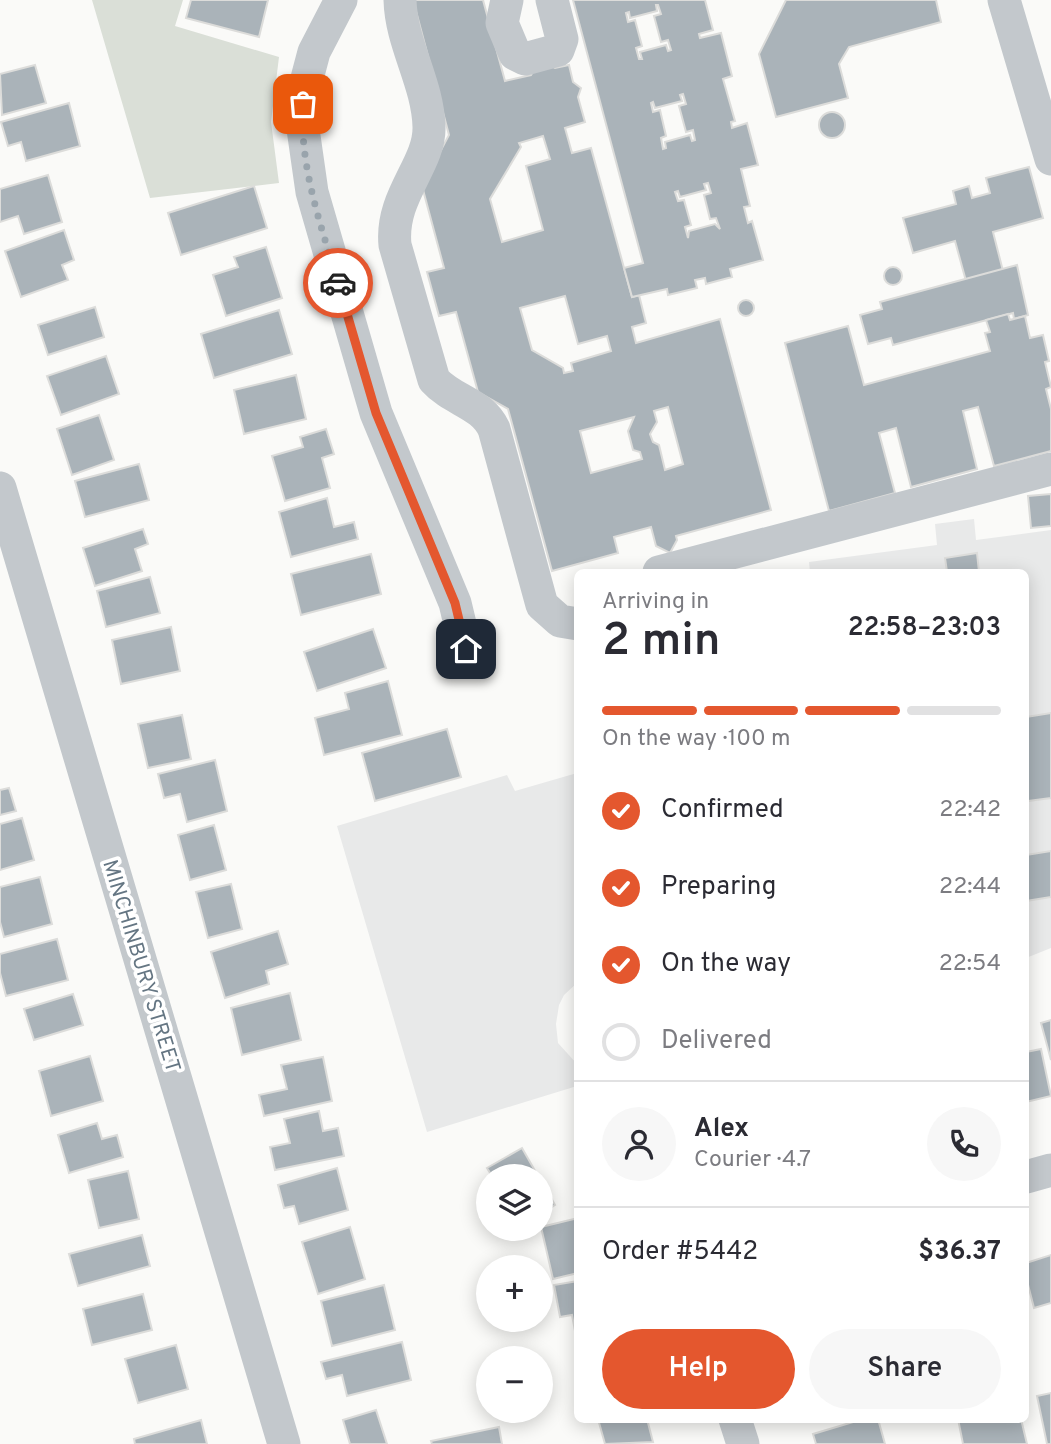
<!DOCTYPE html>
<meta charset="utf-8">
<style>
body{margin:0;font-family:Overpass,sans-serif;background:#f7f7f7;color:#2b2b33;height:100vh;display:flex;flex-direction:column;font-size:26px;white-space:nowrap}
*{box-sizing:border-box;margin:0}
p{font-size:23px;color:#7c7c81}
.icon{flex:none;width:38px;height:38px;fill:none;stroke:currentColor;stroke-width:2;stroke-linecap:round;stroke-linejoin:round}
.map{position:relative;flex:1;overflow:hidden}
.side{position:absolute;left:574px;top:569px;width:455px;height:854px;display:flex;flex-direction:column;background:#fff;border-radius:10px;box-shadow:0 4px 18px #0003}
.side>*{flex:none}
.fabs{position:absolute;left:476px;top:1164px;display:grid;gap:14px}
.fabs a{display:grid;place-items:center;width:77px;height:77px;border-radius:50%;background:#fff;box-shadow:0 4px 18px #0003;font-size:35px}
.pin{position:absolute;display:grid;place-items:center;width:60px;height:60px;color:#fff;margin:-30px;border-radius:14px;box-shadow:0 4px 10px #0006}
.courier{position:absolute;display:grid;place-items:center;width:70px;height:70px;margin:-35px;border:5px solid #e4572e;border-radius:50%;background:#fff;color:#222;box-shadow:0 2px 9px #0007}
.head em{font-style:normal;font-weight:600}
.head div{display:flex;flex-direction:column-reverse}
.head{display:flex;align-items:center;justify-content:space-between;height:119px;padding:0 28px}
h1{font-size:46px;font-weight:600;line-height:52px}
.bar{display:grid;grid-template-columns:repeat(4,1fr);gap:10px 7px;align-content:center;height:84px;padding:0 28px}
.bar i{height:9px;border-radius:5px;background:#e1e1e2}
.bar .active{background:#e4572e}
.bar p{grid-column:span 4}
.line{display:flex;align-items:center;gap:18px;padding:0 28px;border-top:2px solid #e1e1e2}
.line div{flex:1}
.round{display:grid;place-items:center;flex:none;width:74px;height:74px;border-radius:37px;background:#f7f7f7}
ol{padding:0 28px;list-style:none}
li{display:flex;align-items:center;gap:21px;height:77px}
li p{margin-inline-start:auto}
li .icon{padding:7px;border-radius:50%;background:#e4572e;color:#fff;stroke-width:4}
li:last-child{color:#7c7c81}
li i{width:38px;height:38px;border:4px solid #e1e1e2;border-radius:50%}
.cta{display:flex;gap:14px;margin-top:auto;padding:14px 28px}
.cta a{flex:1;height:80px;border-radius:42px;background:#e4572e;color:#fff;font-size:28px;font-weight:600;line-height:80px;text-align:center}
.cta a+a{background:#f7f7f7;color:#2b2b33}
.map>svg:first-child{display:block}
.built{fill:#e8e9e9}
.grass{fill:#dadfd7}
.building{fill:#aab3b9;stroke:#dcdcda;stroke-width:2;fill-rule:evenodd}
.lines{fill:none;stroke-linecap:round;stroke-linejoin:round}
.minor{stroke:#c3c8cc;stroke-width:33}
.done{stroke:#99a4ac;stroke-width:7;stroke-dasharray:0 12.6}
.route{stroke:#e4572e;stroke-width:9}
.labels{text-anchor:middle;stroke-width:7;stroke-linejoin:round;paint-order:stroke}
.street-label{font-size:21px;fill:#657683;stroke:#fff}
</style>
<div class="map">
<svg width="1051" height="1444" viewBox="0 0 1051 1444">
<rect width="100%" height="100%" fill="#fafaf8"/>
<g class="built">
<path d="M974,519l2,21 75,-10v418l-25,10v-386h-216l-1,-10 128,-17 -2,-21z"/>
<path d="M577,773v210l-13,12 -5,10 -3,19 2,19 19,21v22l-150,46 -90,-306 170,-51 8,16z"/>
</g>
<path class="grass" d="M92,0h91l-8,26 104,31 -8,65 8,61 -129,15z"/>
<g class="building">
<path d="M191,0h77l-9,37 -73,-19z"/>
<path d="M413,0h70l22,81 26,-6 9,-16 15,9 14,-3 4,17 8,6 -3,9 7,25 -20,6 7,25 19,-5 41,149 7,-2 7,28 -14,4 4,16 84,-24 51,191 -95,26 1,4 -7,13 -14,-7 -5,-19 -37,10 4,16 -66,18 -44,-162 -30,-17 -22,-80 -17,4 -12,-44 17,-4 -22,-82 27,-51zM543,136l7,23 -24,7 17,64 -41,12 -12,-43 31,-52 -2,-4zM565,296l13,48 29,-8 4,15 -40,12 2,8 -9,2 -1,-5 -31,-18 -12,-42zM668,407l15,57 -18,6 -6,-25 -6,-3 -3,-8 7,-12 -3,-11zM634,417l-6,14 5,19 7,2 2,7 -51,14 -11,-42z"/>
<path d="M573,0h132l8,30 -14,4 1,4 21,-5 11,43 -9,3 12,42 -4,1 1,6 15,-5 11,42 -17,4 9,37 -6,1 4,16 4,-2 11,39 -33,9 2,8 -26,7 -1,-6 -10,2 2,8 -29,7 -1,-6 -35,8 -8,-29 19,-5zM656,5h2l3,9 -7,2 7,26 7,-2 3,10 -3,1 -2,-6 -26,7 2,7h-3l-3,-11 6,-2 -7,-26 -7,2 -2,-9 3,-1 1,6 27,-7zM683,94l3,10 -7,2 7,26 7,-2 2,10 -3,1 -2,-6 -25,7 1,6 -3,1 -2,-11 5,-2 -6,-26 -7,2 -2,-9 2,-1 2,6 27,-7 -2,-6zM708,183l3,10 -7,2 6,24 6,-1 4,11 -5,-5 -26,7 -1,7 -3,-11 6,-2 -7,-25 -6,1 -3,-9 3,-1 2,6 26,-7 -2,-6z"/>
<path d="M786,0h150l5,22 -92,25 -10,17 9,34 -72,19 -17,-63z"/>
<path d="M35,65l11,38 -44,12 -2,-41z"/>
<path d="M69,103l11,43 -54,15 -5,-19 -13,4 -7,-24z"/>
<circle cx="832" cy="125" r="13"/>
<path d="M1029,167l14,51 -50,14 10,39 -37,10 -11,-40 -42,12 -10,-35 53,-14 -3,-13 16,-5 3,12 18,-5 -4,-15z"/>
<path d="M48,175l14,47 -38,12 -6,-18 -18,6v-33z"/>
<path d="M254,186l13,42 -86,27 -13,-42z"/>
<path d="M64,230l10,30 -12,5 6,15 -47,17 -16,-46z"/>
<path d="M266,247l16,51 -56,18 -13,-41 25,-8 -4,-10z"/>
<path d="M1017,265l11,50 -14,4 -1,-6 -120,32 -2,-7 -23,6 -8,-29 22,-6 -2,-7z"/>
<circle cx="893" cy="276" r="9"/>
<circle cx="746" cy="308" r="8"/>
<path d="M95,307l9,30 -56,18 -10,-30z"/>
<path d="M279,310l13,44 -78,24 -13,-44z"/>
<path d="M1008,314l2,6 15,-4 5,22 13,-3 6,26 -4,1 6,25 -5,2 5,20v42l-57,15 -16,-59 -15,4 14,58 -66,18 -15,-59 -17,5 16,60 -66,18 -44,-168 63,-17 16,59 126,-34 -5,-18 5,-1 -4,-12z"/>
<path d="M106,356l13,38 -58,21 -14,-39z"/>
<path d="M296,375l10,44 -62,15 -10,-44z"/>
<path d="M99,415l15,45 -42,15 -15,-46z"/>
<path d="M326,429l8,25 -12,4 8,30 -45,13 -13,-45 31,-9 -3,-10z"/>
<path d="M139,464l10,36 -64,17 -10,-36z"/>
<path d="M1051,494v32l-20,2 -3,-32z"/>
<path d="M327,498l7,29 20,-5 4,17 -67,18 -12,-45z"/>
<path d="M143,529l5,15 -13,5 7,22 -47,15 -12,-38z"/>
<path d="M977,553l2,19h-32l-2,-14z"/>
<path d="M371,554l10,40 -80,21 -10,-41z"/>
<path d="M150,577l10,36 -54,14 -9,-36z"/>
<path d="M171,627l9,44 -59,13 -9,-44z"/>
<path d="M373,629l13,39 -69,23 -13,-39z"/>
<path d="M388,681l14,54 -78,20 -9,-37 34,-9 -4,-16z"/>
<path d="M1051,713v85l-23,3 -2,-84z"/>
<path d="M182,715l9,44 -43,9 -10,-44z"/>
<path d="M447,729l14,48 -86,24 -13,-48z"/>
<path d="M215,760l12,51 -40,11 -7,-28 -16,4 -6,-24z"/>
<path d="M9,788l7,23 -16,4v-25z"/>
<path d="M22,818l12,42 -34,10v-46z"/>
<path d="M214,825l12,45 -36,10 -12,-45z"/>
<path d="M1051,851v46l-25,4v-46z"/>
<path d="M40,877l12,47 -48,13 -4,-15v-35z"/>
<path d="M231,884l11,45 -34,9 -12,-46z"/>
<path d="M278,931l10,33 -22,7 3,13 -44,14 -14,-46z"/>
<path d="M57,939l11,41 -62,16 -6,-23v-19z"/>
<path d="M290,993l11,47 -59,15 -11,-47z"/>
<path d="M73,994l10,31 -49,15 -10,-31z"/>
<path d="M1051,1020v40l-10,-37z"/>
<path d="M1041,1049l10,47 -25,6v-50z"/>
<path d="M90,1056l13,45 -52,15 -12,-45z"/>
<path d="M323,1057l9,44 -68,15 -5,-21 28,-6 -6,-24z"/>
<path d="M319,1111l4,20 15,-3 6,28 -69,14 -5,-23 20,-4 -6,-24z"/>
<path d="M97,1123l5,16 15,-4 6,22 -54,16 -11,-38z"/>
<path d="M522,1148l16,28h-46l-5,-8z"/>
<path d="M337,1168l11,42 -49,14 -5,-18 -10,2 -6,-23z"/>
<path d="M128,1171l11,48 -40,9 -11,-48z"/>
<path d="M541,1180l14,25 -14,9z"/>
<path d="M578,1218v55l-25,6 -12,-52z"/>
<path d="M350,1227l15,52 -47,15 -16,-52z"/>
<path d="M142,1235l8,31 -72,20 -9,-32z"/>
<path d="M1051,1255v48l-17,5 -8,-31v-14z"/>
<path d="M578,1281v49l-3,1 -3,-16 -12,2 -6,-32z"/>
<path d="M384,1285l11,45 -63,16 -11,-45z"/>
<path d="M143,1294l9,36 -60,15 -9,-36z"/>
<path d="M402,1342l9,38 -64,16 -5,-21 -16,4 -5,-17z"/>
<path d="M176,1345l12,44 -50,14 -13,-44z"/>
<path d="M1051,1393v51h-4l-10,-48z"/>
<path d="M376,1410l11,34h-37l-7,-24z"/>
<path d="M598,1419h49l6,23 -48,2z"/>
<path d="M863,1419h15l7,25h-69l-3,-10z"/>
<path d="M958,1419h63l6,25h-64z"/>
<path d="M201,1420l6,24h-72l-1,-5z"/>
<path d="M499,1427l3,17h-70l-1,-3z"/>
</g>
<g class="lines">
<g class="minor">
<path d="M341,0l-27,52 -9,34 -3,36 10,70 64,221 79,190 11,46"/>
<path d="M400,0c1,44 28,83 29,127 1,38 -39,69 -34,118l39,135c19,21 48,23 60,49l48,176 18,16 18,3"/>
<path d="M507,0l-5,23 13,31 10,5 33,-9 4,-11 -10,-39"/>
<path d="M1004,0l47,159"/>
<path d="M0,488l284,956"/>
<path d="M659,572l392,-103"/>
<path d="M1026,1177l25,-7"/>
<path d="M735,1419l8,25"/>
</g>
</g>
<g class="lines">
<path class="done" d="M303,104c-4,62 18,121 35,179"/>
<path class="route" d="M338,283l38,130 79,190 11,46"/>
</g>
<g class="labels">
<g class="street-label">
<text transform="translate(142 966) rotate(73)" y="7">MINCHINBURY STREET</text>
</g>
</g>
</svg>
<div class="fabs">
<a><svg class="icon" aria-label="layers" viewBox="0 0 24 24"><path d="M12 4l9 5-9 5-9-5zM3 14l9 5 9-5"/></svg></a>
<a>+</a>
<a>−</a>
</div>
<div class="pin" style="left:303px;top:104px;background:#ea580c"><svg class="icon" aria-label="bag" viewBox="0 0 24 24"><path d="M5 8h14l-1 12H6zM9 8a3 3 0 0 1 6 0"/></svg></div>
<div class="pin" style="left:466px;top:649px;background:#1f2937"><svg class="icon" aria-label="home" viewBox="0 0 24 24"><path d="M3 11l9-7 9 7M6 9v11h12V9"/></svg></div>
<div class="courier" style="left:338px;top:283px"><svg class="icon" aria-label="car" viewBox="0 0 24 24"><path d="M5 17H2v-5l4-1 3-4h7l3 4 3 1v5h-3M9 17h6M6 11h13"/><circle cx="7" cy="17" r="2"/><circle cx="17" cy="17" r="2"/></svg></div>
<section class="side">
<div class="head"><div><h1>2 min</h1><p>Arriving in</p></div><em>22:58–23:03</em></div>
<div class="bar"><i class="active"></i><i class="active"></i><i class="active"></i><i></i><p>On the way · 100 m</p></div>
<ol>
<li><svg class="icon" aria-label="check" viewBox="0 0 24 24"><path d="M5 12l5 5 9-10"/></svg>Confirmed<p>22:42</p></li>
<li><svg class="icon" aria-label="check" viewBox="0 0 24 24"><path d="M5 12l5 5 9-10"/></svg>Preparing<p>22:44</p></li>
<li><svg class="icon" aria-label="check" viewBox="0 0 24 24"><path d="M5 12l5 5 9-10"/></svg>On the way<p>22:54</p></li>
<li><i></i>Delivered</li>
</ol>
<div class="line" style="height:126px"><a class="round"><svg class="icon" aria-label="person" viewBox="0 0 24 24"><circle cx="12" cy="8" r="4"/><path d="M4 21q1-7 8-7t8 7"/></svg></a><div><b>Alex</b><p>Courier · 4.7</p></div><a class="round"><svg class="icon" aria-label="phone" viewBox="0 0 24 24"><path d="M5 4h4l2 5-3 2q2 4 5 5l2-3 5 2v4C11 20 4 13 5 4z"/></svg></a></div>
<div class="line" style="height:91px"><div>Order #5442</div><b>$36.37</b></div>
<div class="cta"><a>Help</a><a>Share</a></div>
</section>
</div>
